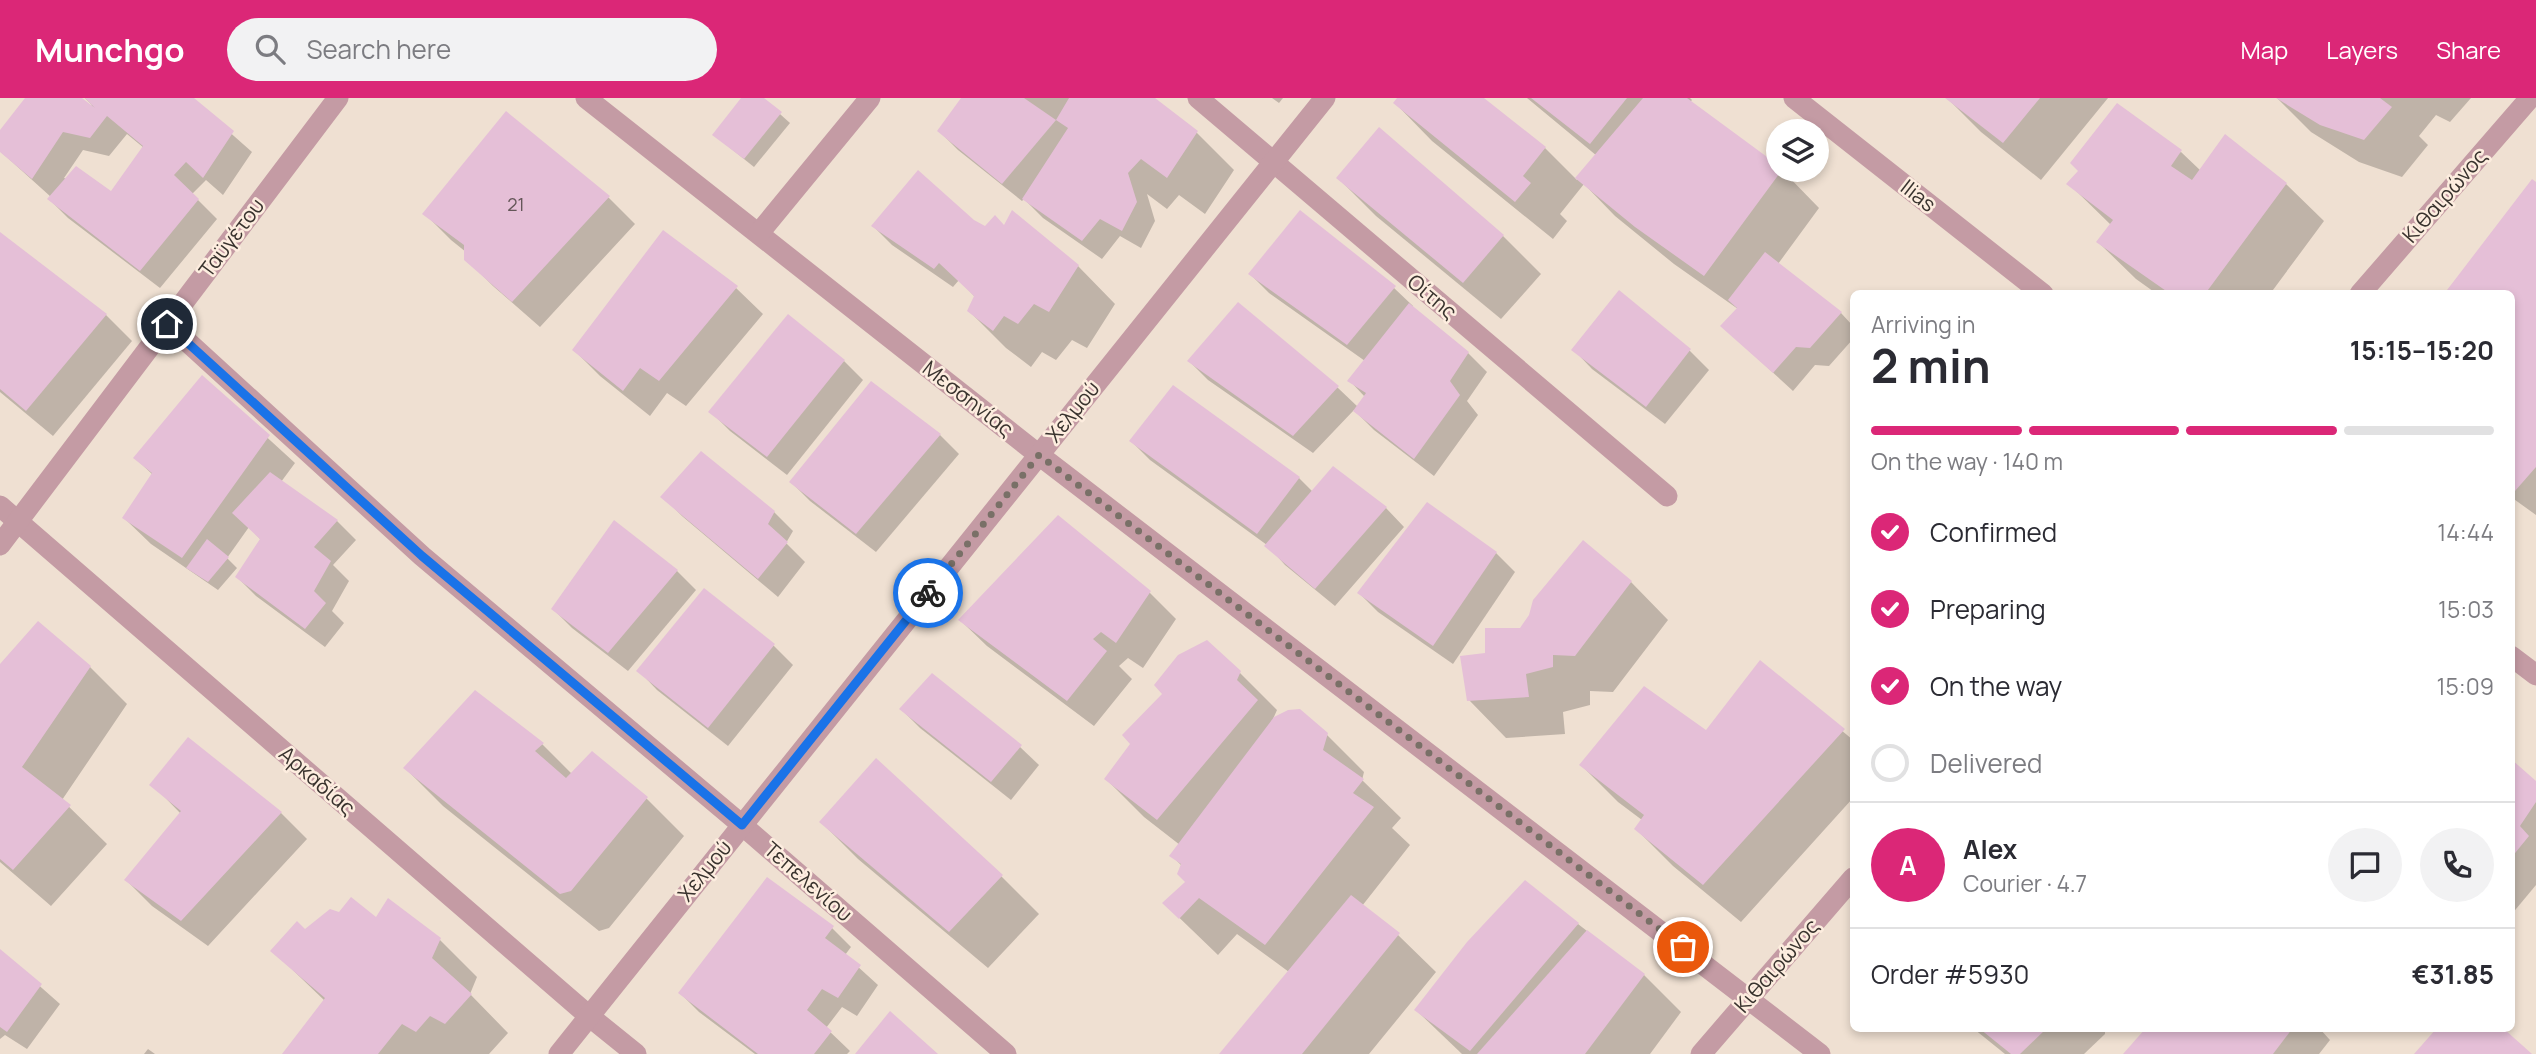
<!DOCTYPE html>
<meta charset="utf-8">
<style>
body{margin:0;font-family:Manrope,sans-serif;background:#f2f2f3;color:#2b2b33;height:100vh;display:flex;flex-direction:column;font-size:26px;white-space:nowrap}
*{box-sizing:border-box;margin:0}
p{font-size:23px;color:#7c7c81}
.icon{flex:none;width:38px;height:38px;fill:none;stroke:currentColor;stroke-width:2;stroke-linecap:round;stroke-linejoin:round}
.map{position:relative;flex:1;overflow:hidden}
.details{position:absolute;left:1850px;top:192px;width:665px;height:742px;display:flex;flex-direction:column;background:#fff;border-radius:10px;box-shadow:0 4px 10px #0003}
.details>*{flex:none}
.fabs{position:absolute;left:1766px;top:21px;display:grid;gap:14px}
.fabs a{display:grid;place-items:center;width:63px;height:63px;border-radius:50%;background:#fff;box-shadow:0 4px 10px #0003;font-size:35px}
.pin{position:absolute;display:grid;place-items:center;width:60px;height:60px;color:#fff;margin:-30px;border:4px solid #fff;border-radius:50%;box-shadow:0 2px 7px #0007}
.courier{position:absolute;display:grid;place-items:center;width:70px;height:70px;margin:-35px;border:5px solid #1a73e8;border-radius:50%;background:#fff;color:#222;box-shadow:0 2px 9px #0007}
.summary em{font-style:normal;font-weight:700}
.summary div{display:flex;flex-direction:column-reverse}
.summary{display:flex;align-items:center;justify-content:space-between;height:119px;padding:0 21px}
h1{font-size:46px;font-weight:700;line-height:52px}
.bar{display:grid;grid-template-columns:repeat(4,1fr);gap:10px 7px;align-content:center;height:84px;padding:0 21px}
.bar i{height:9px;border-radius:5px;background:#e1e1e2}
.bar .on{background:#db2777}
.bar p{grid-column:span 4}
.line{display:flex;align-items:center;gap:18px;padding:0 21px;border-top:2px solid #e1e1e2}
.line div{flex:1}
.round{display:grid;place-items:center;flex:none;width:74px;height:74px;border-radius:37px;background:#f2f2f3}
ol{padding:0 21px;list-style:none}
li{display:flex;align-items:center;gap:21px;height:77px}
li p{margin-inline-start:auto}
li .icon{padding:7px;border-radius:50%;background:#db2777;color:#fff;stroke-width:4}
li:last-child{color:#7c7c81}
li i{width:38px;height:38px;border:4px solid #e1e1e2;border-radius:50%}
header{display:flex;align-items:center;gap:42px;box-sizing:border-box;height:98px;padding:0 35px;background:#db2777;color:#fff}
header strong{font-size:33px}
nav{display:flex;gap:38px;margin-inline-start:auto;font-size:24px}
.search{width:490px;height:63px;background:#f2f2f3;display:flex;align-items:center;gap:18px;box-sizing:border-box;padding:0 24px;border-radius:38px;color:#7c7c81;font-size:26px}
.map>svg:first-child{display:block}
.shadow{fill:#0003;fill-rule:evenodd}
.building{fill:#e5bfd7}
.lines{fill:none;stroke-linecap:round;stroke-linejoin:round}
.lane{stroke:#c49ba4;stroke-width:21}
.street{stroke:#c49ba4;stroke-width:21}
.done{stroke:#797067;stroke-width:7;stroke-dasharray:0 12.6}
.route{stroke:#1a73e8;stroke-width:9}
.labels{text-anchor:middle;stroke-width:5;stroke-linejoin:round;paint-order:stroke}
.number-label{font-size:18px;fill:#645658}
.street-label{font-size:21px;fill:#39332e;stroke:#fdeddf}
</style>
<header>
<strong>Munchgo</strong>
<div class="search"><svg class="icon" aria-label="search" viewBox="0 0 24 24"><circle cx="10" cy="10" r="6"/><path d="M15 15l6 6"/></svg>Search here</div>
<nav><a>Map</a><a>Layers</a><a>Share</a></nav>
</header>
<div class="map">
<svg width="2536" height="956" viewBox="0 0 2536 956">
<rect width="100%" height="100%" fill="#efe0d2"/>
<g class="shadow">
<path d="M27,0h52l12,8 1,-1 -7,-7h106l61,54 -29,43 -17,-15 -14,14 25,25 -57,69 -92,-70 -19,-19 2,-2 -51,-46v-18zM127,36l17,14 -32,46 -48,-16 19,-28 26,6z"/>
<path d="M743,0h19l28,25 -36,44 -40,-32z"/>
<path d="M963,0h189l45,35 37,37 -29,44 -26,-19 -12,14 -20,-15 8,27 -14,27 -21,-12 -18,23 -59,-41 -19,-19 -2,2 -64,-51 -19,-19z"/>
<path d="M1272,0h11l-4,5z"/>
<path d="M1400,0h82l63,50 32,32 20,-24 -70,-58h163l2,2 -2,2 92,68 37,38 -41,56 63,49 12,13v13l-24,27 -14,-1 -22,26 -71,-65 16,-17 -64,-45 -59,-48 -31,-32 -24,30 7,7 -14,18 -121,-98 -37,-38z"/>
<path d="M1947,0h161l-67,82 -60,-48z"/>
<path d="M2277,0h194l-21,24 -14,-7 -17,21 9,9 -26,32 -43,-15 -48,-30z"/>
<path d="M507,15l102,85 26,26 -95,103 -47,-41 -27,-27v-7l-15,-12 -26,-26z"/>
<path d="M1379,32l124,106 38,38 -40,45 -125,-103 -38,-38z"/>
<path d="M2226,39l60,47 38,37 -54,73h-113l-21,-15 -38,-37 13,-17 -42,-41 112,-32 20,19z"/>
<path d="M2536,87v330l-25,-18v-203h-65z"/>
<path d="M973,124l12,7 19,-1 74,38 37,38 -28,44 -15,-8 -16,20 -14,-8 -11,15 -25,-19 -37,-37 6,-14 -16,-17 -6,7 -61,-42 -19,-19z"/>
<path d="M0,136l106,81 26,26 -79,95 -53,-44z"/>
<path d="M1250,176l144,14 19,18 -1,2 56,45 19,19 -20,29 11,14 -44,61 -60,-46 -20,-20 -41,43 -105,-73 -19,-19 49,-56 100,83 20,19 7,-10 -15,-16 15,-20 -96,-68z"/>
<path d="M736,190l27,26 -77,92 -19,-13 -17,23 -50,-40 -26,-26z"/>
<path d="M1619,195l71,58 19,19 -44,54 -73,-55 -18,-19z"/>
<path d="M844,263l19,19 -76,95 -57,-44 -19,-19z"/>
<path d="M202,280l93,85 -14,19 56,39 19,19 -23,25 16,16 -17,30 12,12 -19,24 -69,-51 -19,-19 24,-37 -12,-13 -22,31 10,10 -19,22 -67,-46 -27,-26 29,-43 -18,-17z"/>
<path d="M872,286l68,51 19,19 -83,98 -66,-51 -19,-19z"/>
<path d="M1131,343l168,37 14,14 73,16 18,19 -69,79 -50,-41 -18,-20 -117,-85z"/>
<path d="M663,399l111,15 19,19 -7,12 19,19 -27,35 -96,-81z"/>
<path d="M1058,420l92,75 26,26 -33,49 -15,-10 -9,8 13,13 -38,47 -107,-80 -27,-26z"/>
<path d="M614,424l63,49 19,19 -68,81 -56,-43 -19,-19z"/>
<path d="M1583,445l48,39 37,38 -55,72 -23,-1v14l-27,7 2,22 -59,4 -37,-38 18,-46 34,-24z"/>
<path d="M1496,455l19,19 -62,92 -75,-52 -19,-19z"/>
<path d="M705,492l69,56 19,19 -65,81 -71,-56 -18,-19z"/>
<path d="M1760,564l93,78v58l-112,124 -68,-56 -37,-37 6,-9 -24,-18 -37,-37 125,-33z"/>
<path d="M0,569h90l37,37 -65,96 45,44 -56,62 -51,-44z"/>
<path d="M1239,574l38,38 -4,9 54,16 37,37 -2,8 39,38 -9,10 18,17 -48,61 36,29 38,37 -67,82h-148l68,-82 -52,-38 -19,21 -54,-52 23,-21 -5,-16 -11,-11 9,-10 -36,-28 -38,-38z"/>
<path d="M901,611l119,38 19,18 -28,35 -91,-72z"/>
<path d="M188,641l93,74 26,26 -99,107 -56,-40 -26,-26 55,-66 -29,-30z"/>
<path d="M542,646l30,30 20,-20 55,45 37,37 -75,92 -10,3 -156,-125 -38,-38z"/>
<path d="M2511,664l25,21v102l-25,30z"/>
<path d="M821,724l180,54 38,38 -51,54 -130,-109z"/>
<path d="M376,822l64,20 37,37 -7,17 38,39 -19,21h-205l41,-53 -52,-50 32,-20z"/>
<path d="M1578,826l66,51 37,37 -31,42h-188l-46,-44z"/>
<path d="M832,830l19,19 -6,8 33,30 -21,31 -15,-9 -16,21 24,23 -3,3h-92l-56,-42 -19,-19z"/>
<path d="M0,853l60,53 -33,45 -22,-14 -5,4z"/>
<path d="M1974,931h131v5l-21,20h-79z"/>
<path d="M2147,931h173l10,11 -11,14h-194z"/>
<path d="M148,951l7,5h-11z"/>
</g>
<g class="building">
<path d="M25,0h57l13,10 -10,-10h109l40,33 -31,47 -17,-16 -12,13 25,24 -59,72 -93,-72 29,-33 35,25 32,-45 -36,-30 -17,22 -27,-6 -31,47 -32,-27v-22z"/>
<path d="M741,0h23l18,14 -38,47 -32,-24z"/>
<path d="M961,0h63l32,22 -54,64 -65,-53z"/>
<path d="M1069,0h86l43,33 -31,47 -26,-19 -13,14 9,29 -15,29 -22,-12 -18,22 -60,-42 46,-71 -12,-8z"/>
<path d="M1397,0h87l62,49 -23,29 8,7 -16,19 -122,-99z"/>
<path d="M1531,0h96l-37,46z"/>
<path d="M1643,0h44l91,67v5h4l-78,106 -69,-49 -60,-49z"/>
<path d="M1945,0h95l-37,45z"/>
<path d="M2276,0h104l12,9 -28,33 -44,-15z"/>
<path d="M2117,5l65,47 -11,16 21,14 33,-46 62,49 -82,111 -36,-1 -73,-51 17,-22 -47,-36 12,-13 -8,-8z"/>
<path d="M506,13l104,85 -98,106 -48,-42v-15l-42,-31z"/>
<path d="M1379,29l125,108 -41,48 -127,-105z"/>
<path d="M918,72l56,50 11,6 10,-11 9,10 8,-15 67,55 -30,47 -15,-8 -16,20 -14,-8 -11,15 -26,-20 7,-15 -35,-33 -5,6 -63,-43z"/>
<path d="M2532,81l4,3v285l-21,24 -4,-2v-195h-67z"/>
<path d="M1300,112l96,76 -49,59 -99,-71z"/>
<path d="M663,132l75,56 -79,95 -19,-13 -17,23 -51,-41z"/>
<path d="M0,134l107,82 -81,97 -26,-22z"/>
<path d="M1765,154l77,60 -32,36 -14,-1 -23,26 -53,-47 17,-18 -9,-8z"/>
<path d="M1619,192l72,59 -45,58 -75,-57z"/>
<path d="M1238,204l101,84 -46,50 -106,-75z"/>
<path d="M1409,205l60,49 -19,29 10,14 -46,64 -61,-48 13,-18 -19,-12z"/>
<path d="M788,216l57,46 -78,97 -59,-45z"/>
<path d="M202,277l68,60 -88,123 -60,-40 30,-45 -19,-15z"/>
<path d="M871,283l70,53 -85,100 -67,-52z"/>
<path d="M1173,287l127,92 -43,57 -128,-93z"/>
<path d="M701,353l74,60 -7,13 20,18 -30,37 -98,-82z"/>
<path d="M1333,368l54,41 -72,82 -51,-43z"/>
<path d="M270,374l68,48 -24,27 17,14 -17,30 12,12 -21,26 -70,-52 25,-38 -28,-26z"/>
<path d="M1427,404l70,50 -64,94 -76,-53z"/>
<path d="M1058,417l93,76 -35,52 -15,-11 -8,7 14,12 -40,50 -109,-81z"/>
<path d="M614,422l64,50 -70,83 -57,-44z"/>
<path d="M207,441l22,18 -21,25 -22,-14z"/>
<path d="M1583,442l49,41 -57,75 -22,-1v12l-27,7 3,23 -62,4 -7,-45 25,-3v-25h35l9,-13 4,-15z"/>
<path d="M704,490l71,56 -67,84 -72,-57z"/>
<path d="M38,523l53,45 -69,101 49,38 -58,65 -13,-11v-195z"/>
<path d="M1207,542l34,31 -4,9 21,20 -101,120 -53,-41 26,-35 -8,-9 40,-41 -8,-9 24,-30z"/>
<path d="M1760,562l85,69 -142,156 -69,-56 10,-14 -65,-50 65,-79 62,44z"/>
<path d="M932,575l90,72 -31,37 -92,-73z"/>
<path d="M475,592l69,53 -9,8 31,27 26,-27 56,46 -77,94 -11,3 -157,-126z"/>
<path d="M1300,611l28,24 -5,17 41,29 -11,14 21,14 -109,138 -66,-47 -20,21 -17,-16 23,-21 -8,-8 4,-10 -12,-8 105,-139 14,-7z"/>
<path d="M188,639l94,75 -101,109 -57,-41 57,-69 -32,-26z"/>
<path d="M876,660l127,117 -54,57 -130,-110z"/>
<path d="M2511,661l25,22v21l-16,24 9,10 -18,22z"/>
<path d="M767,779l67,49 -9,12 36,27 -23,33 -16,-9 -15,21 25,21 -18,23h-56l-80,-61z"/>
<path d="M1525,782l54,43 -109,128 -56,-41 53,-68z"/>
<path d="M1351,797l49,38 -98,121h-83z"/>
<path d="M351,799l25,20 12,-19 53,40 -9,20 40,36 -27,30 -15,-8 -14,16 -14,-8 -24,30h-96l43,-56 -55,-47 27,-30 8,8 25,-20 9,3z"/>
<path d="M1587,832l58,44 -60,80h-108z"/>
<path d="M0,851l42,35 -35,48 -7,-5z"/>
<path d="M890,913l48,43h-83z"/>
<path d="M1980,931h66l-26,25h-9z"/>
<path d="M2145,931h147l-19,25h-150z"/>
<path d="M2436,931h68l28,25h-118z"/>
</g>
<g class="lines">
<g class="lane">
<path d="M1198,0l469,398"/>
<path d="M168,226l254,232 320,269 264,229"/>
</g>
<g class="street">
<path d="M586,0l453,357 781,599"/>
<path d="M1794,0l249,196"/>
<path d="M759,135l111,-135"/>
<path d="M2360,196l170,-196"/>
<path d="M0,408l589,510 47,38"/>
<path d="M0,447l338,-447"/>
<path d="M2511,558l25,19"/>
<path d="M559,956l766,-956"/>
<path d="M1701,956l152,-176"/>
</g>
</g>
<g class="lines">
<path class="done" d="M928,495l111,-138 644,492"/>
<path class="route" d="M167,226l255,232 320,269 186,-232"/>
</g>
<g class="labels">
<g class="number-label">
<text x="516" y="113">21</text>
</g>
<g class="street-label">
<text transform="translate(1918 98) rotate(38)" y="7">Ilias</text>
<text transform="translate(2445 98) rotate(-49)" y="7">Κιθαιρώνος</text>
<text transform="translate(232 140) rotate(-53)" y="7">Ταϋγέτου</text>
<text transform="translate(1432 199) rotate(40)" y="7">Οίτης</text>
<text transform="translate(968 301) rotate(38)" y="7">Μεσσηνίας</text>
<text transform="translate(1073 314) rotate(-51)" y="7">Χελμού</text>
<text transform="translate(317 683) rotate(41)" y="7">Αρκαδίας</text>
<text transform="translate(705 773) rotate(-51)" y="7">Χελμού</text>
<text transform="translate(808 784) rotate(41)" y="7">Τεπελενίου</text>
<text transform="translate(1777 868) rotate(-49)" y="7">Κιθαιρώνος</text>
</g>
</g>
</svg>
<div class="fabs">
<a><svg class="icon" aria-label="layers" viewBox="0 0 24 24"><path d="M12 4l9 5-9 5-9-5zM3 14l9 5 9-5"/></svg></a>
</div>
<div class="pin" style="left:1683px;top:849px;background:#ea580c"><svg class="icon" aria-label="bag" viewBox="0 0 24 24"><path d="M5 8h14l-1 12H6zM9 8a3 3 0 0 1 6 0"/></svg></div>
<div class="pin" style="left:167px;top:226px;background:#1f2937"><svg class="icon" aria-label="home" viewBox="0 0 24 24"><path d="M3 11l9-7 9 7M6 9v11h12V9"/></svg></div>
<div class="courier" style="left:928px;top:495px"><svg class="icon" aria-label="bike" viewBox="0 0 24 24"><circle cx="6" cy="16" r="4"/><circle cx="18" cy="16" r="4"/><path d="M6 16l4-8h5l3 8M10 8l3 8H6M13 5h3"/></svg></div>
<section class="details">
<div class="summary"><div><h1>2 min</h1><p>Arriving in</p></div><em>15:15–15:20</em></div>
<div class="bar"><i class="on"></i><i class="on"></i><i class="on"></i><i></i><p>On the way · 140 m</p></div>
<ol>
<li><svg class="icon" aria-label="check" viewBox="0 0 24 24"><path d="M5 12l5 5 9-10"/></svg>Confirmed<p>14:44</p></li>
<li><svg class="icon" aria-label="check" viewBox="0 0 24 24"><path d="M5 12l5 5 9-10"/></svg>Preparing<p>15:03</p></li>
<li><svg class="icon" aria-label="check" viewBox="0 0 24 24"><path d="M5 12l5 5 9-10"/></svg>On the way<p>15:09</p></li>
<li><i></i>Delivered</li>
</ol>
<div class="line" style="height:126px"><b class="round" style="background:#db2777;color:#fff">A</b><div><b>Alex</b><p>Courier · 4.7</p></div><a class="round"><svg class="icon" aria-label="chat" viewBox="0 0 24 24"><path d="M4 5h16v11H9l-5 4z"/></svg></a><a class="round"><svg class="icon" aria-label="phone" viewBox="0 0 24 24"><path d="M5 4h4l2 5-3 2q2 4 5 5l2-3 5 2v4C11 20 4 13 5 4z"/></svg></a></div>
<div class="line" style="height:91px"><div>Order #5930</div><b>€31.85</b></div>
</section>
</div>
